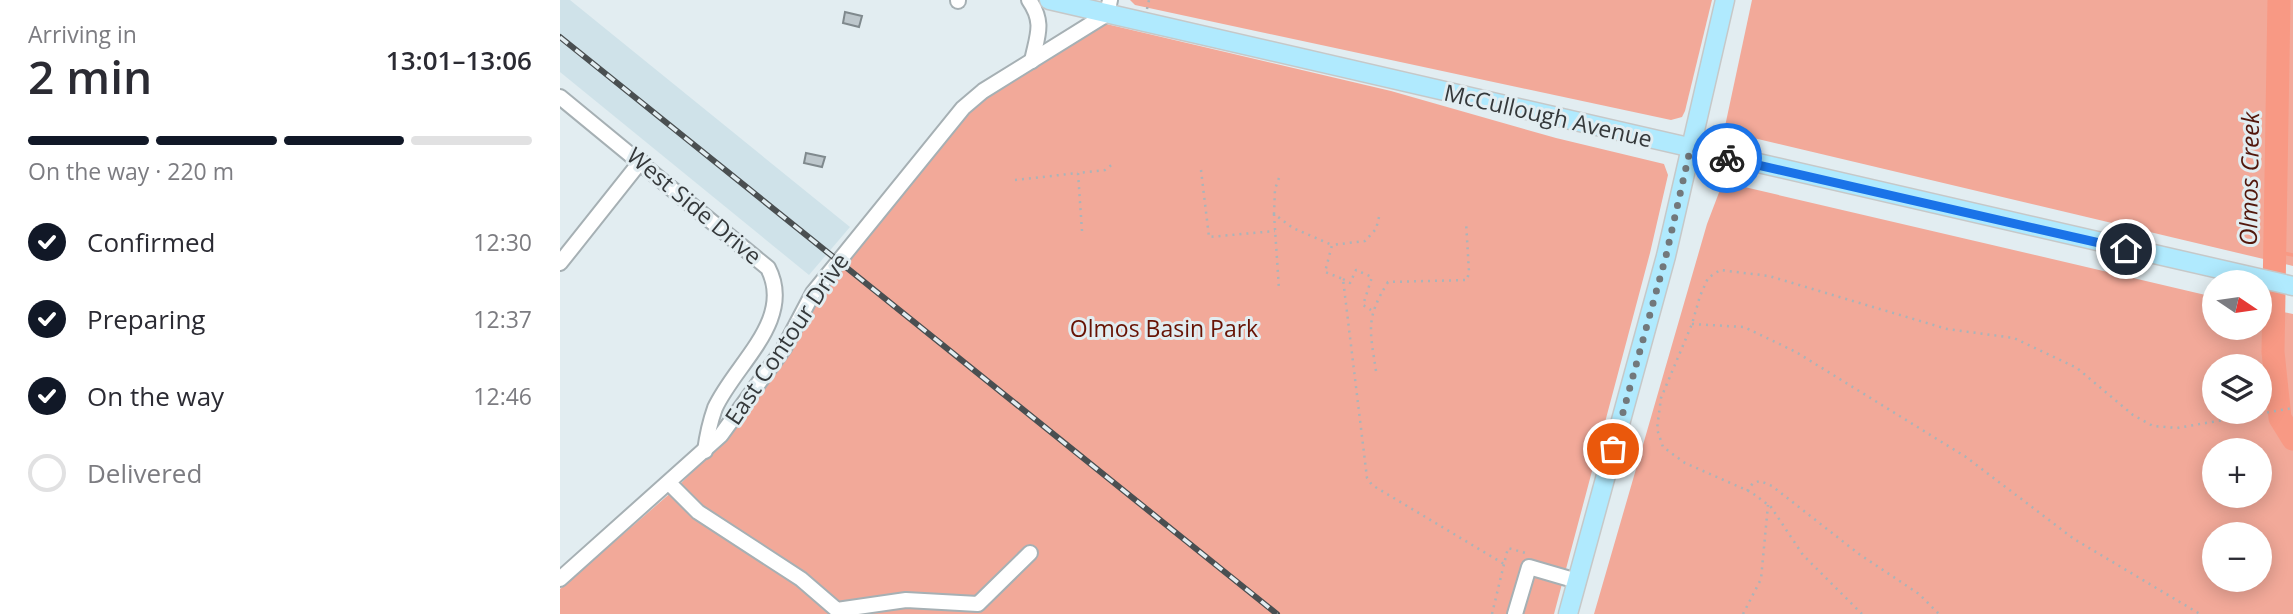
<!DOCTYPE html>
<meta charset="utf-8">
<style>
body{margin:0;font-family:"Open Sans",sans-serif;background:#f2f2f3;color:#2b2b33;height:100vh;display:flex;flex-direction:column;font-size:26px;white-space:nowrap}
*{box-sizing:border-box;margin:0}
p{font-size:23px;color:#7c7c81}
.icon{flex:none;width:38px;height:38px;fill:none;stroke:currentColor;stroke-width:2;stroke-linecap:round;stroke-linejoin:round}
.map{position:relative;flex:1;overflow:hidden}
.panel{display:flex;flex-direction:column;background:#fff;width:560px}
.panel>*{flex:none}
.needle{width:46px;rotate:103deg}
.controls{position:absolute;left:1642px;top:270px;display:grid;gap:14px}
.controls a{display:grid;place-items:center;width:70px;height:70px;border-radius:50%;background:#fff;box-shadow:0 4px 18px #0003;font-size:35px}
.pin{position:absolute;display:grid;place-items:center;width:60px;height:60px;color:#fff;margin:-30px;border:4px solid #fff;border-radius:50%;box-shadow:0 2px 7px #0007}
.courier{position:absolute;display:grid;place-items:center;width:70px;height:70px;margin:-35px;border:5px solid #1a73e8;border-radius:50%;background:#fff;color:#222;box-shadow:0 2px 9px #0007}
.head em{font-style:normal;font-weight:600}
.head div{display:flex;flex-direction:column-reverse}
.head{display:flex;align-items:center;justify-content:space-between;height:119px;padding:0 28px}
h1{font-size:46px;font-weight:600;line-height:52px}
.bar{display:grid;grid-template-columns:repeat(4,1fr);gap:10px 7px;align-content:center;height:84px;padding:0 28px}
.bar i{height:9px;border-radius:5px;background:#e1e1e2}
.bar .active{background:#111827}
.bar p{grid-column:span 4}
ol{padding:0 28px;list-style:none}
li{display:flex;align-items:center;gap:21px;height:77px}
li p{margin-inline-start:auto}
li .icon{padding:7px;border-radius:50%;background:#111827;color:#fff;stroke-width:4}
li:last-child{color:#7c7c81}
li i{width:38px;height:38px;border:4px solid #e1e1e2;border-radius:50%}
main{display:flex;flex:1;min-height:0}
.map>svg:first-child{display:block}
.built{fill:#cfe2e9}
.green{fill:#f2a999;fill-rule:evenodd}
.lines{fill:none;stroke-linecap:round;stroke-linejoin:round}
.stream{stroke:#f89984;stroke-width:3.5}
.river{stroke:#f89984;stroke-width:23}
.building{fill:#bdc7cc;stroke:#7f898d;stroke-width:2}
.minor-casing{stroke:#a6b0b4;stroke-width:18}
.major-casing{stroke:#c6c8c8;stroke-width:21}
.path{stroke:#abb4b8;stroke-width:2.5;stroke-dasharray:2 5;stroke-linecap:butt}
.minor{stroke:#fff;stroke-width:14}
.major{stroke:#b0eafe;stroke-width:18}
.rail-casing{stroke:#4a4f51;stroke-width:6}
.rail{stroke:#e2edf1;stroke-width:3.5;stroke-dasharray:10;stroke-linecap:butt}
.done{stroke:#72787b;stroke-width:7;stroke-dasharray:0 12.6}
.route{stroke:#1a73e8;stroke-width:9}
.labels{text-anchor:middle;stroke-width:6;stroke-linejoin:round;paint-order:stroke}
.street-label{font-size:23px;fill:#35393b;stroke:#e2edf1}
.park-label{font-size:23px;fill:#671304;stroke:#e2edf1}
.water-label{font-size:24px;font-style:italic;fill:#52170c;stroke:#e2edf1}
</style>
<main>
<section class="panel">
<div class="head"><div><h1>2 min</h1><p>Arriving in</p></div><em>13:01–13:06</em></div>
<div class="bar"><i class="active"></i><i class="active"></i><i class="active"></i><i></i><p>On the way · 220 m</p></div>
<ol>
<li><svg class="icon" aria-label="check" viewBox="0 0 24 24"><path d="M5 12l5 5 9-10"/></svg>Confirmed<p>12:30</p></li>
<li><svg class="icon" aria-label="check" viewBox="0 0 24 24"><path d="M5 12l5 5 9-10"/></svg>Preparing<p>12:37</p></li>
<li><svg class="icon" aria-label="check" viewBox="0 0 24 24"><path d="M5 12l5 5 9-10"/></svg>On the way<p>12:46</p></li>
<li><i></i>Delivered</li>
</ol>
</section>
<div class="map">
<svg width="1733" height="614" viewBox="0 0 1733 614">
<rect width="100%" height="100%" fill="#e2edf1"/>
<path class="built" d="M0,0h10l280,227 -41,48 -249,-203z"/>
<g class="green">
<path d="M570,0h582l-27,111 -3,6 -11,3 -536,-115z"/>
<path d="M1192,0h541v266l-569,-135z"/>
<path d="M542,23l289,68 165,47 108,26 4,11 -18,78 -96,361h-994v-25l114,-99 52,-51 90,-141 160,-193z"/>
<path d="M1163,182l491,115v30h45v-20l34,7v300h-699l113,-390zM1654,366h45v45h-45zM1654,450h45v45h-45zM1654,534h45v45h-45z"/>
</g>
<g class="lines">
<path class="stream" d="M1713,251l20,4"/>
<path class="river" d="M1719,0l-6,352 7,66 13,21"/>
</g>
<g class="building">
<path d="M285,12l17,4 -3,11 -16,-4z"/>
<path d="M246,153l19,4 -3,10 -18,-4z"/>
</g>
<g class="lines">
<defs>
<g id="minor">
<path d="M469,0c16,23 8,36 3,61"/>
<path d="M398,1v-1"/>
<path d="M0,97l208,171c27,52 -33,96 -53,140 -5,14 -8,28 -10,43"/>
<path d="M0,263l81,-102"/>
<path d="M110,484l28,28 103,67 36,31 69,-10 72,4 52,-51"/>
<path d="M0,579l161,-144 63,-87 29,-55 150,-185 20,-17 124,-77 3,-14"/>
<path d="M955,614l14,-47 48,14"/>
</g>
<g id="major">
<path d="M489,0l1244,286"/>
<path d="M1008,614l98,-358 59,-256"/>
</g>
</defs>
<use href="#minor" class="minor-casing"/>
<use href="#major" class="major-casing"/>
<g class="path">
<path d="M587,9l2,-9"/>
<path d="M641,170l8,67 66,-6"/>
<path d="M719,178l-4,11 -1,25 19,14 39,17"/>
<path d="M455,180l63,-7"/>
<path d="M714,214l5,75"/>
<path d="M819,217l-3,12 -11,12 -33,4 -7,27 18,7 24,199 5,7 132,79 4,-16 21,6"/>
<path d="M522,231l-4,-58 27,-3 9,-7"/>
<path d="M783,279l7,4 6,-13 16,7 -9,28 8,5"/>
<path d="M1132,324l52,3 52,25 170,105 108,82 126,75"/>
<path d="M816,371c-6,-41 -11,-52 12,-89l79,-2 2,-8 -3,-50"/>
<path d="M1187,491l6,-8 7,-2 12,5 87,68 60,40 20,20"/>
<path d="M932,614l12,-50"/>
<path d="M1183,614l18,-35 7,-74"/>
<path d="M1302,614l-59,-59 -32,-48 -20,-15 -66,-29 -22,-16 -6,-18 4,-31 31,-74 8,-28 8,-18 12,-8 49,6 178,53 67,9 63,30 56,47 20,11 24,2 116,-20"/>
</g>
<use href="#minor" class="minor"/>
<use href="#major" class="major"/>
<defs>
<path id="rail" d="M0,37l717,577"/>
</defs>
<use href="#rail" class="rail-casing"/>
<use href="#rail" class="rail"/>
</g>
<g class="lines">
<path class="done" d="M1053,449l53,-193 24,-106 37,8"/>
<path class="route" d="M1167,158l399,91"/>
</g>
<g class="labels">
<g class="street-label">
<text transform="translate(988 116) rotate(13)" y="8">McCullough Avenue</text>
<text transform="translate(134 206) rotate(40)" y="8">West Side Drive</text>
<text transform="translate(227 339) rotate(-56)" y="8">East Contour Drive</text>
</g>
<g class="park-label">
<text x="604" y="337">Olmos Basin Park</text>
</g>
<g class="water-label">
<text transform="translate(1690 179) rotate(-89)" y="8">Olmos Creek</text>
</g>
</g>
</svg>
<div class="controls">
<a><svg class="needle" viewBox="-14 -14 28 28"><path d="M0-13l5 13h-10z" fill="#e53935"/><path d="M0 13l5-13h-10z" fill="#7c7c81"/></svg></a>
<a><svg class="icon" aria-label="layers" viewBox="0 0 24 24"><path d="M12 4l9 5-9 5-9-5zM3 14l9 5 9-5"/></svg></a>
<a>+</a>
<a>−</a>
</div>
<div class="pin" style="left:1053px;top:449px;background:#ea580c"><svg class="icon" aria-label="bag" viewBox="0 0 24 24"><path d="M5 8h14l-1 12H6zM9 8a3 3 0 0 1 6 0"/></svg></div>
<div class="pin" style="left:1566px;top:249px;background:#1f2937"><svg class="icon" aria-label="home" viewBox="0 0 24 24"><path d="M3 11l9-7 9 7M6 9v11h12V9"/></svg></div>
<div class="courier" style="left:1167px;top:158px"><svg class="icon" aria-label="bike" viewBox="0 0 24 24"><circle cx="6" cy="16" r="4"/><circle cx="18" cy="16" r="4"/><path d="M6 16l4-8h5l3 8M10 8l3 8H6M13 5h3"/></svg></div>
</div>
</main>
